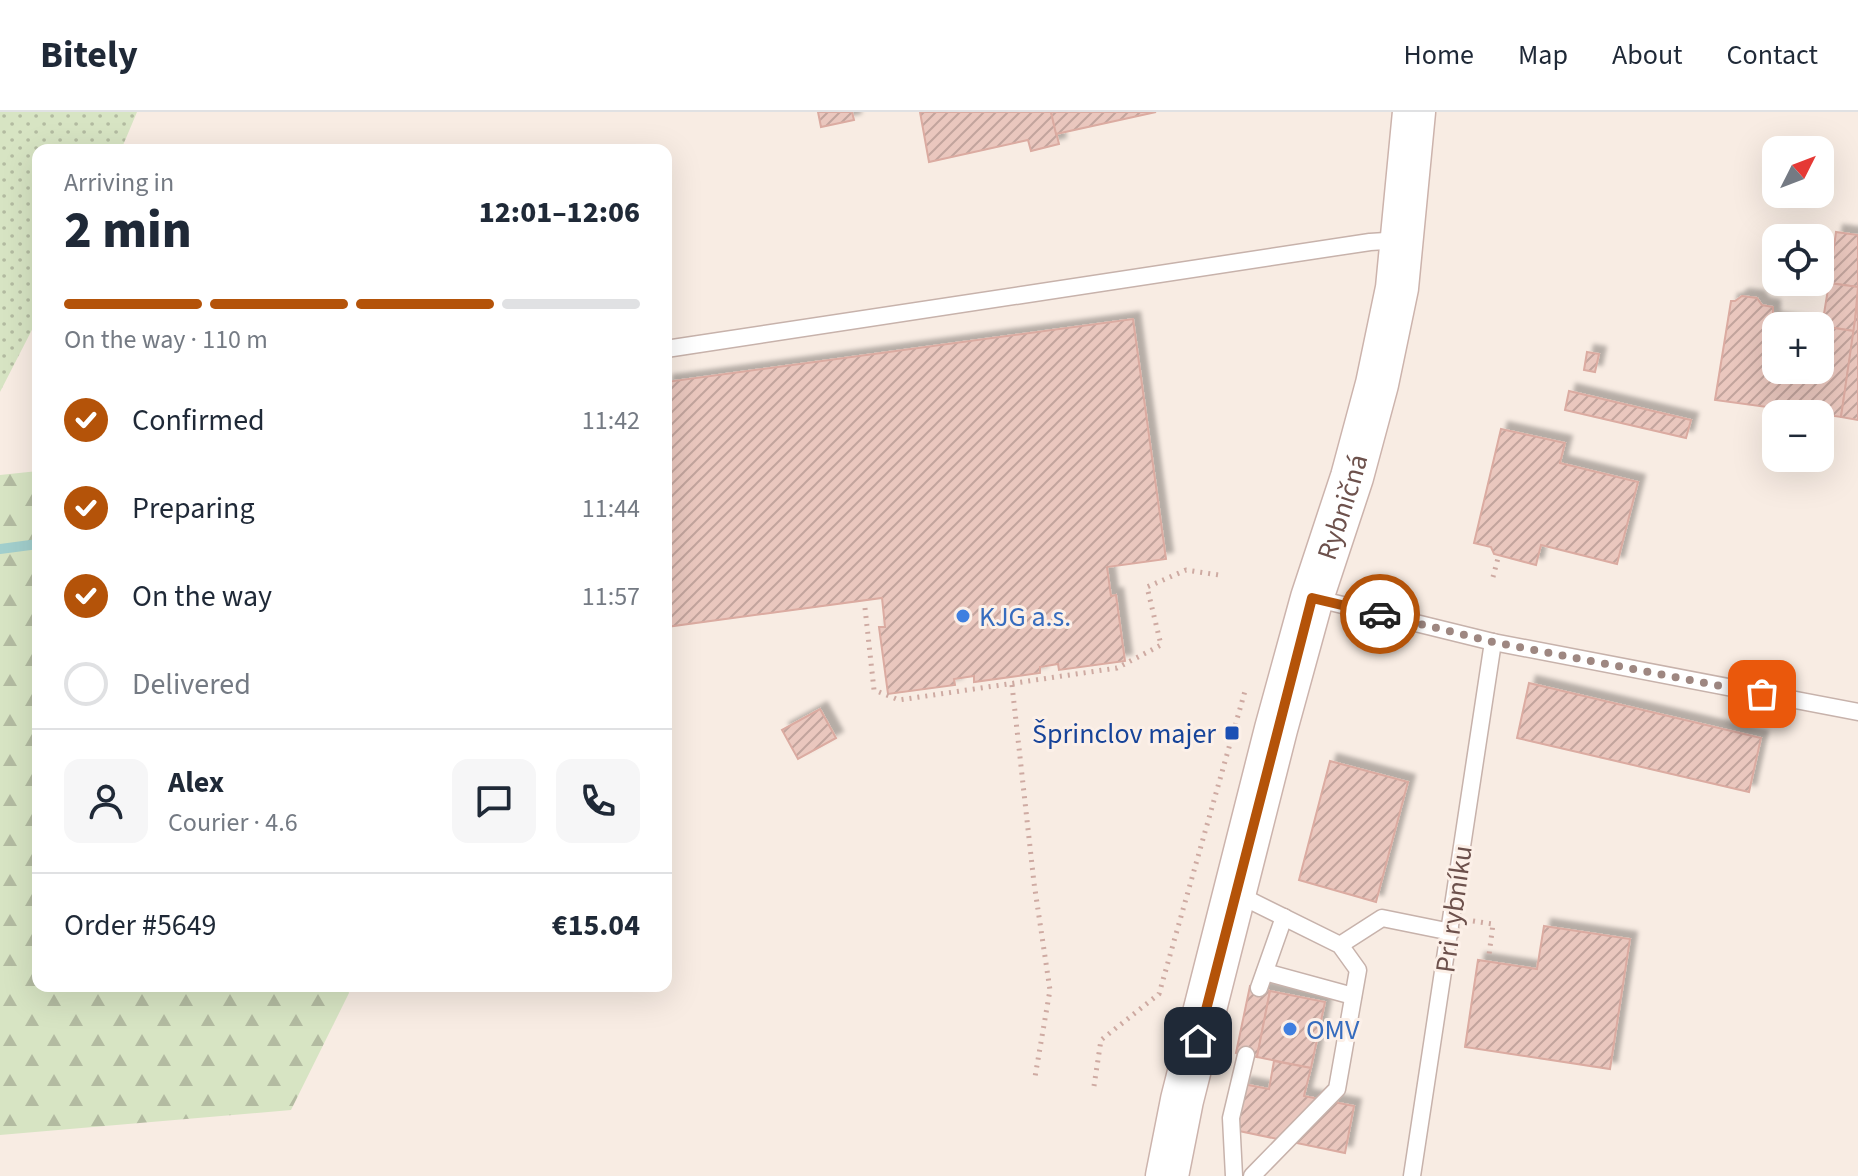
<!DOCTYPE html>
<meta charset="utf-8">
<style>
body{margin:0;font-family:"Source Sans 3",sans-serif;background:#f6f6f7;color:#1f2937;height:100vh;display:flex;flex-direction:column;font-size:30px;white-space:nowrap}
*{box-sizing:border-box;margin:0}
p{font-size:26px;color:#747a83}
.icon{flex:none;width:44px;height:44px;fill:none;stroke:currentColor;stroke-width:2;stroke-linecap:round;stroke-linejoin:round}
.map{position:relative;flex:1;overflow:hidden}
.panel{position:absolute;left:32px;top:32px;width:640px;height:848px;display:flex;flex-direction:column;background:#fff;border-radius:16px;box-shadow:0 8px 32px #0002}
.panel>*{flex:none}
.needle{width:52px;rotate:48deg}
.controls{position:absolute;left:1762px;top:24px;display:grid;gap:16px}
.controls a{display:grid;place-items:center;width:72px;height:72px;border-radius:16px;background:#fff;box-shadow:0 8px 32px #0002;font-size:40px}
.pin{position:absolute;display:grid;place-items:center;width:68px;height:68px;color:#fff;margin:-34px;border-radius:16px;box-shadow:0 4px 12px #0006}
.courier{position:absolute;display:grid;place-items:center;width:80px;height:80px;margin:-40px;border:6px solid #b45309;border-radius:50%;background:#fff;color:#222;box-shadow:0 2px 10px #0007}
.head em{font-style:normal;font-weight:800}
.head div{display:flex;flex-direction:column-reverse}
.head{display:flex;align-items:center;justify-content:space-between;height:136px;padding:0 32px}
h1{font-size:52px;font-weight:800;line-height:60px}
.bar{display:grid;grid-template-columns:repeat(4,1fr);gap:12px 8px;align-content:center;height:96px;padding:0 32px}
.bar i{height:10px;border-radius:6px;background:#e0e1e3}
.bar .selected{background:#b45309}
.bar p{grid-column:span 4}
.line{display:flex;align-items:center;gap:20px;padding:0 32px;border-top:2px solid #e0e1e3}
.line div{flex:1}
.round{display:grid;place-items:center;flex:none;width:84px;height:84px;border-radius:16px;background:#f6f6f7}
ol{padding:0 32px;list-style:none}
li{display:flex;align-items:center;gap:24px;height:88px}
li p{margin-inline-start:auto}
li .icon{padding:8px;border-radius:50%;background:#b45309;color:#fff;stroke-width:4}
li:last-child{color:#747a83}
li i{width:44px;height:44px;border:4px solid #e0e1e3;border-radius:50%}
header{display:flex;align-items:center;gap:48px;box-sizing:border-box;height:112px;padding:0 40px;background:#fff;border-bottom:2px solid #e0e1e3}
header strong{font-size:38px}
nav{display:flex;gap:44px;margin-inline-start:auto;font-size:28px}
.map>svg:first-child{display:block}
.green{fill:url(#green-dots)}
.forest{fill:url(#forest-firs)}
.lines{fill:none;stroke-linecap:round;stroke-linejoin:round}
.stream{stroke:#a2cfcd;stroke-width:10}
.building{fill:url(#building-hatch);stroke:#dbaba1;stroke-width:2;filter:url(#shadow)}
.service-casing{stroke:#c7b2ab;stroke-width:19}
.secondary-casing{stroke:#ccb3ac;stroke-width:45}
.path{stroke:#ceaaa2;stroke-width:5;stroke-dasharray:2 6;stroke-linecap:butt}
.service{stroke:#fff;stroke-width:16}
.secondary{stroke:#fff;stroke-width:42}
.done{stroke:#9e8781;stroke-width:8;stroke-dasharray:0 14.4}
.route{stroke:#b45309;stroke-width:10}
.shop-dot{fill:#3f7fe0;stroke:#fcf0e8;stroke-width:3}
.transit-dot{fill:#1a4fb4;stroke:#fcf0e8;stroke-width:3}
.labels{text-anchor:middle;stroke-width:6;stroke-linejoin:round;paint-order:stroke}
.street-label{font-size:28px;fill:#6d514c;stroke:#fcf0e8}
.shop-label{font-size:28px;fill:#366cbe;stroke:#fcf0e8;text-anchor:start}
.transit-label{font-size:28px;fill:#164399;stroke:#fcf0e8;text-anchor:end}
</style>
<header>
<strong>Bitely</strong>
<nav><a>Home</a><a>Map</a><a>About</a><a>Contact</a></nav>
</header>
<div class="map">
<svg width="1858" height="1064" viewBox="0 0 1858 1064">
<defs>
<pattern id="green-dots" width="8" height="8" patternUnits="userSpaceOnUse" patternTransform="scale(2)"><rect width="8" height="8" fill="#d7e4c3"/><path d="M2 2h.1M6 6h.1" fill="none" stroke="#b3bba1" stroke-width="1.8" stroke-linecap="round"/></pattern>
<pattern id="forest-firs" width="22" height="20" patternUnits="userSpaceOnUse" patternTransform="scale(2)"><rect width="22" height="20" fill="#d7e4c3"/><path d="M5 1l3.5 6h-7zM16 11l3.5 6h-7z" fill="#b3bba1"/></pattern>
<pattern id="building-hatch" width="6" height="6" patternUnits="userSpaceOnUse" patternTransform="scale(2)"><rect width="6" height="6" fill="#eac7be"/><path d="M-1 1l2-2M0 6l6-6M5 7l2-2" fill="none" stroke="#c2a49d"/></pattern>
<filter id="shadow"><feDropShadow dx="7" dy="-7" stdDeviation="2" flood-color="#0004"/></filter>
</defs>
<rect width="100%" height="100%" fill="#f8ece3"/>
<path class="green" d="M0,0h137l-16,38h-83v168l-38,74z"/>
<path class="forest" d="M38,359v515h309l2,7 -58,117 -291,25v-660z"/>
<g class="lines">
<path class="stream" d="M0,437l38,-5"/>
</g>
<g class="building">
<path d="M818,0h34l2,8 -33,7z"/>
<path d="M920,0h131l8,32 -28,7 -3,-11 -99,22z"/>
<path d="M1051,0h105l-100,22z"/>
<path d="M1836,120l22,3v52l-29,-4z"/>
<path d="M1829,171l29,4 -4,44 -32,-5z"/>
<path d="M1742,184l15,2 5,7 11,2v12l46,7h-43v44h44v-44l34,5 -13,86 -126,-17 16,-99h4z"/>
<path d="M1858,187v121l-17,-3z"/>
<path d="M1133,207l33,240 -59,8 4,29 5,-1 9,66 -66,9 -1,-6 -18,3v6l-66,9v-6l-20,3 1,6 -67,9 -9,-67h6l-3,-29 -216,29v-245z"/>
<path d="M1587,240l12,2 -4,18 -11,-2z"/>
<path d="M1569,279l122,29 -5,18 -121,-28z"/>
<path d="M1501,317l64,14 -5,20 78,19 -21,82 -76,-19 -5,20 -42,-11 -3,-7 -17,-4z"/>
<path d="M1529,571l232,55 -12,54 -232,-54z"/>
<path d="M820,597l16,29 -38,21 -16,-29z"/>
<path d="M1330,649l78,21 -32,120 -77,-22z"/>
<path d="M1544,814l86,13 -20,130 -145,-22 13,-87 59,9z"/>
<path d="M1250,874l20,5 -13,66 -21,-4z"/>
<path d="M1270,879l55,11 -14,66 -54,-11z"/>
<path d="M1274,949l37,7 -7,28 50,10 -9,47 -111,-23 9,-46 26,5z"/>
</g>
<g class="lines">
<defs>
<g id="service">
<path d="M666,237l704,-107 31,-2"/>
<path d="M1314,486l179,44 365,70"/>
<path d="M1235,781l105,52 18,25 -21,119 -85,87"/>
<path d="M1340,833l42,-27 69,14"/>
<path d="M1265,860l88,24"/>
<path d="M1259,876l25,-71"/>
<path d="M1234,1064l-3,-58 15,-63"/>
<path d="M1412,1064l81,-534"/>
</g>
<g id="secondary">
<path id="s1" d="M1167,1064l15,-76 94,-371 36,-131 40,-121 25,-93 20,-96 17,-176"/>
</g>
</defs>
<use href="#service" class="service-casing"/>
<use href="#secondary" class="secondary-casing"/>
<g class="path">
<path d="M1493,465l5,-19"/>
<path d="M865,496l9,82 25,10 218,-32 44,-23 -14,-58 39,-17 33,5"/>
<path d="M1012,573l22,198 16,107 -15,87"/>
<path d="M1473,809l20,3 -4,31"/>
<path d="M1094,974l7,-46 58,-46 86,-303"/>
</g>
<use href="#service" class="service"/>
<use href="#secondary" class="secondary"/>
</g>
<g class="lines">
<path class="done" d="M1380,502l113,28 269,52"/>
<path class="route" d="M1198,929l114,-443 68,16"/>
</g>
<g class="shop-dot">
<circle cx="963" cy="504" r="8"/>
<circle cx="1290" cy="917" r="8"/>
</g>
<rect class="transit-dot" x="1224" y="613" width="16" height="16" rx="4"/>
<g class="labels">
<g class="street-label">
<text dy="10" stroke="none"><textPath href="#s1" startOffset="692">Rybničná</textPath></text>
<text transform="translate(1453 797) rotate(-82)" y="10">Pri rybníku</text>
</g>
<g class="shop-label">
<text x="979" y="514">KJG a.s.</text>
<text x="1306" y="927">OMV</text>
</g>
<g class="transit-label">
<text x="1216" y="631">Šprinclov majer</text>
</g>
</g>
</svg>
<div class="controls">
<a><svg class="needle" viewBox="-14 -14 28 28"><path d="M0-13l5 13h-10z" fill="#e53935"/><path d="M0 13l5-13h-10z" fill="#747a83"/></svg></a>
<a><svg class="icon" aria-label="locate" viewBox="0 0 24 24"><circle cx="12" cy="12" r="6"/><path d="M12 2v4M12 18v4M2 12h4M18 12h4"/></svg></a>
<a>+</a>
<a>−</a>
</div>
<div class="pin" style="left:1762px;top:582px;background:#ea580c"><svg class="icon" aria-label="bag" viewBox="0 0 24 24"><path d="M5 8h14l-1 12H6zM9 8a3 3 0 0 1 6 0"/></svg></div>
<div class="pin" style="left:1198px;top:929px;background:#1f2937"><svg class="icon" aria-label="home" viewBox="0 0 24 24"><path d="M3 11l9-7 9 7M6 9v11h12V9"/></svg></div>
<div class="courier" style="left:1380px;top:502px"><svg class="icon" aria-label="car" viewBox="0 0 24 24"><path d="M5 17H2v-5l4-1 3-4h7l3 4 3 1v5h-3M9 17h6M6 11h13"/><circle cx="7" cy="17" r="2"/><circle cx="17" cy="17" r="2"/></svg></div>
<section class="panel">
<div class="head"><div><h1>2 min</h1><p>Arriving in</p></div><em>12:01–12:06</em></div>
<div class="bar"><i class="selected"></i><i class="selected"></i><i class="selected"></i><i></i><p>On the way · 110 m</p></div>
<ol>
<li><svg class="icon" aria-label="check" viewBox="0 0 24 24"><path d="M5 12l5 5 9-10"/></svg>Confirmed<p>11:42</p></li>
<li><svg class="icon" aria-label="check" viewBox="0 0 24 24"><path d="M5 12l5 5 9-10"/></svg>Preparing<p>11:44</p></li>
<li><svg class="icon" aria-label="check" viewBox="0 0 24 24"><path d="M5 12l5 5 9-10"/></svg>On the way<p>11:57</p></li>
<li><i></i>Delivered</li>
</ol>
<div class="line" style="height:144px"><a class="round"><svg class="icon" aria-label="person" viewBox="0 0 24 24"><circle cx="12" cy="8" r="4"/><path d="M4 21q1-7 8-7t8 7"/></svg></a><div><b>Alex</b><p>Courier · 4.6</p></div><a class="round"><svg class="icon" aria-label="chat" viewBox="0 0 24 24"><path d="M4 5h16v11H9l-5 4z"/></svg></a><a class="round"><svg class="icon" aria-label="phone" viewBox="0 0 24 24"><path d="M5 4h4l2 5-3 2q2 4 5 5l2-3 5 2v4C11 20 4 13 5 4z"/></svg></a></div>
<div class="line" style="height:104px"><div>Order #5649</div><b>€15.04</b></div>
</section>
</div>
